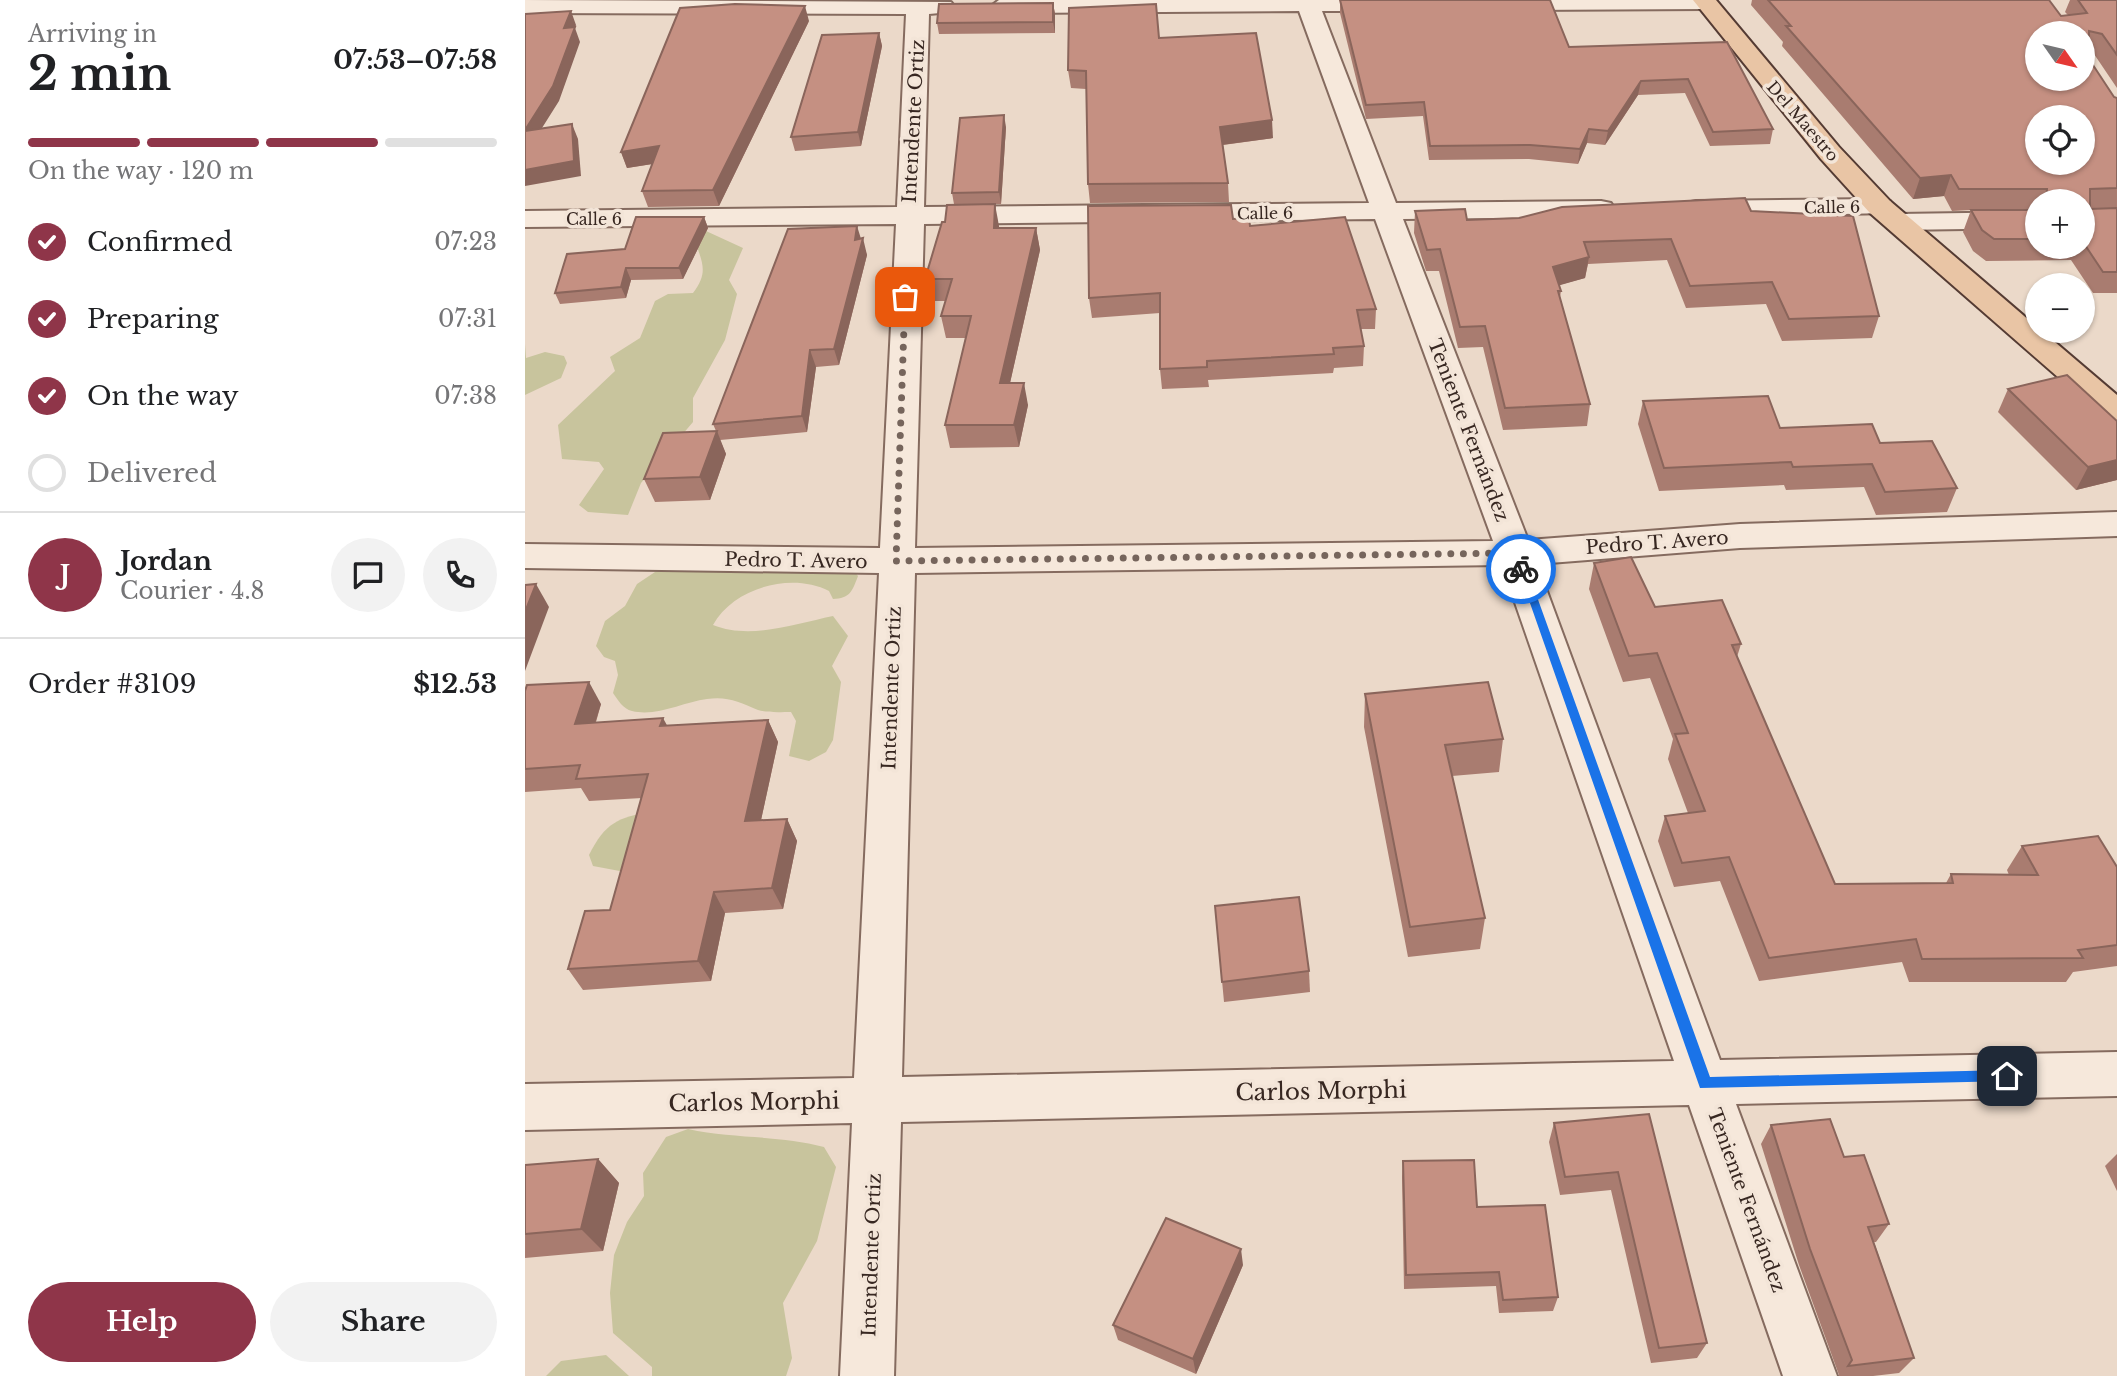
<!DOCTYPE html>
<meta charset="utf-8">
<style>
body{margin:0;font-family:"Libre Baskerville",serif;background:#f2f2f2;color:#202124;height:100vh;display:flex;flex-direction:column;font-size:26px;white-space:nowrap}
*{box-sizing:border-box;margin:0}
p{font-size:23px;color:#757577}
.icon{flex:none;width:38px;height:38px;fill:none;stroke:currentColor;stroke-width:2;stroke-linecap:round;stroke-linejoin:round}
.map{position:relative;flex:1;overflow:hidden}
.drawer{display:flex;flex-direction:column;background:#fff;width:525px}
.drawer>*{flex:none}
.needle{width:46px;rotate:124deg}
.tools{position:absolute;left:1500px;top:21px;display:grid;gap:14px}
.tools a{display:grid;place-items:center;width:70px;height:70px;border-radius:50%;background:#fff;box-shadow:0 2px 5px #0004;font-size:35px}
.pin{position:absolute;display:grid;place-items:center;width:60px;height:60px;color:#fff;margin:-30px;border-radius:14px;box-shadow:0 4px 10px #0006}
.courier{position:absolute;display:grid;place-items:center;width:70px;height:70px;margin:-35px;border:5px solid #1a73e8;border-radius:50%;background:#fff;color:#222;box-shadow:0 2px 9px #0007}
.head em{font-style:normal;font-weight:700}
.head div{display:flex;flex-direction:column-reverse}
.head{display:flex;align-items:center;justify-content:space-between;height:119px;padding:0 28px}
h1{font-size:46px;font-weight:700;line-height:52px}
.bar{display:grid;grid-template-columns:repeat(4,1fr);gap:10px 7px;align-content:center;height:84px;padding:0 28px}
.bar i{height:9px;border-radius:5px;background:#e0e0e0}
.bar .current{background:#8f3549}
.bar p{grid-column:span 4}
.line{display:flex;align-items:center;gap:18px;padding:0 28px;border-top:2px solid #e0e0e0}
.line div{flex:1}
.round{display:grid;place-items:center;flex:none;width:74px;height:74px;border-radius:37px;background:#f2f2f2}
ol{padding:0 28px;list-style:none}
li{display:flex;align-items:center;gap:21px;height:77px}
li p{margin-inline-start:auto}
li .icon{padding:7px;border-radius:50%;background:#8f3549;color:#fff;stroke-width:4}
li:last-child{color:#757577}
li i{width:38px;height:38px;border:4px solid #e0e0e0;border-radius:50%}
.action{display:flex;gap:14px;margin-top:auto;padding:14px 28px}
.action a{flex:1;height:80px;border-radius:42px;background:#8f3549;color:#fff;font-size:28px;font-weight:700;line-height:80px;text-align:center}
.action a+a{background:#f2f2f2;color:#202124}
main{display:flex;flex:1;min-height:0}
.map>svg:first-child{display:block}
.green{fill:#c8c49d}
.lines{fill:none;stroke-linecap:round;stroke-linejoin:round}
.minor-casing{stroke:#856b5f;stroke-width:4}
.primary-casing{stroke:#543b33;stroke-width:4}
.minor{fill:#f6e8db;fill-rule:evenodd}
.primary{fill:#e9c5a5;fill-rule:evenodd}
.wall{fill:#a97c70;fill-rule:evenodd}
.shaded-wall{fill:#8a655b}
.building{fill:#c59082;stroke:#8a655b;stroke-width:2;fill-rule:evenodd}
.route{fill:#1a73e8}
.done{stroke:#76655c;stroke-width:7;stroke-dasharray:0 12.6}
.labels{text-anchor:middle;stroke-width:7;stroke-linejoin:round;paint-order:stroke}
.far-street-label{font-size:16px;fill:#372721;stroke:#f3e5d8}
.street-label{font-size:19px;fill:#372721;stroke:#f3e5d8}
.near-street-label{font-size:23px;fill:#372721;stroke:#f3e5d8}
</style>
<main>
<section class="drawer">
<div class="head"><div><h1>2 min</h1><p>Arriving in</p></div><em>07:53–07:58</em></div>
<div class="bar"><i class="current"></i><i class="current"></i><i class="current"></i><i></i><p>On the way · 120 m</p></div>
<ol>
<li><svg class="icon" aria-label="check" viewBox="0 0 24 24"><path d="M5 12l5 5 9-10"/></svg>Confirmed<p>07:23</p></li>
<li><svg class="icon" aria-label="check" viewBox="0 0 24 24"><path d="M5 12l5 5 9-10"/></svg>Preparing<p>07:31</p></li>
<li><svg class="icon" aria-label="check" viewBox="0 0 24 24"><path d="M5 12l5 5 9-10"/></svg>On the way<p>07:38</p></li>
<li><i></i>Delivered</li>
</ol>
<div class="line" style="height:126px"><b class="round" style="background:#8f3549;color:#fff">J</b><div><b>Jordan</b><p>Courier · 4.8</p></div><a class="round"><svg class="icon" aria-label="chat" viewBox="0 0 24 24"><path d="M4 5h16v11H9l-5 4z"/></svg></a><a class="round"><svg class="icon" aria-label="phone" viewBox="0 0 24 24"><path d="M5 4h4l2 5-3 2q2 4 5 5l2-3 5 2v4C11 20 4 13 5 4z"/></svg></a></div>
<div class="line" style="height:91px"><div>Order #3109</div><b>$12.53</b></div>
<div class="action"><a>Help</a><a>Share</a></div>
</section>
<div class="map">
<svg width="1592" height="1376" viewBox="0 0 1592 1376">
<rect width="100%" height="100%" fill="#ebd9c9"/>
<g class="green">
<path d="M181,231l37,17 -14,32 8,14 -12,46 -32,58v24l-52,61 -13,32 -40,-3 -9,-7 25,-36 -5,-7 -37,-3 -4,-34 57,-54 -5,-14 30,-19 15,-37 13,-7 25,-1c14,-19 11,-27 3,-49z"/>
<path d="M0,344l1,14 19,-6 19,4 3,7 -6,15 -36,17z"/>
<path d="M163,564l142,8 23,-2 5,6c-6,16 -8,22 -25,23l-4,-8c-37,-19 -95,-4 -116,34 37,15 82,-1 120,-9l15,20 -16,30 9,16 -8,58 -7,12 -17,9 -20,-5 7,-35 -5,-9c-10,0 -24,1 -33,-2 -18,-8 -31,-14 -51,-11 -24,3 -50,18 -75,12 -9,-2 -14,-11 -19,-18l5,-18 -3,-14 -11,-4 -8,-11 9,-25 20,-15 12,-22 18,-12z"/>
<path d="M127,812l-27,60 -32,-6 -4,-11c16,-32 29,-38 63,-43z"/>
<path d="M163,1129c45,10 92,6 136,18l12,20 -19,74 -34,62 9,55 -6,18h-134v-9l-39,-34 -3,-40 4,-38 13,-33 17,-26 -1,-23 23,-36z"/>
<path d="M81,1355l23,21h-83l15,-15z"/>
</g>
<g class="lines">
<defs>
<g id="minor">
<path d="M0,0l426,2 4,5 -4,5 -22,2 -5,193 445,-4 -70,-192 -296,2 -8,-2 -4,-5 8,-6h401l2,4 -3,5 -8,2h-69l74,192 205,-2 10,2 4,6 -4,6 -10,2 -198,2 125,321 212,-16 377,-12v24l-377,12 -203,16 183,496 397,-8v44l-381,8 101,272h-54l-94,-271 -788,17 -7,254h-54l12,-253 -327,7v-46l329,-6 25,-505 -354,-5v-24l355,4 16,-324 -371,3v-16l372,-4 9,-193 -381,-1zM850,219l118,322 -578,7 9,-324zM977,565l172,496 -772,16 13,-504z"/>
<path d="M966,0h224l1,2 -11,7 -205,1 -8,-2 -3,-5z"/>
<path d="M1355,199l10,2 4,6 -4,6 -194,4 -10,-2 -4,-6 4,-6 10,-2z"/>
<path d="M1512,212v16l-139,2 -10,-2 -4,-6 4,-6 10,-2z"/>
</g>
<path id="primary" d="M1168,0h23l123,147 51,54 147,126v4h5l75,64v27l-11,-3 -236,-206 -49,-54z"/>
</defs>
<use href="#minor" class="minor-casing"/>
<use href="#primary" class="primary-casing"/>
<use href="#minor" class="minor"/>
<use href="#primary" class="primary"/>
</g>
<g class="wall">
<path d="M815,0l229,47 158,-5 46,87 -3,15 -60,2 -25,-53 -47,2 -33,50 -18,-2 -9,21 -49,-5 -100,1 -6,-44 -57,3 -26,-106z"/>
<path d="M1227,0h297l12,16 7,-1 -3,-3 5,-12h47v88l-23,-34 -5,-2v7l25,38 3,1v195h-24l-22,-33 -85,1 -13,-10 -10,-19 8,-22 -19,1 -8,-15 -31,3 -131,-153 1,-4 -32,-37zM1512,201h46v46h-46z"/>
<path d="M528,3l2,11v19l-116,1 -2,-11z"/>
<path d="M284,21l-90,185 -71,1 -6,-16 10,-27 -25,4 -6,-16z"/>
<path d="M354,33l3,13 -21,100 -66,5 -4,-14z"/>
<path d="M634,38l114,100 -50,7 5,38 1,19 -139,1 -2,-19 -2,-95 -15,-1 -3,-18z"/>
<path d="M481,127l-5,77h-47l-2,-11z"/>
<path d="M890,211l52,9 284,-9 128,105 -7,22 -90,3 -16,-37 -80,4 -19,-48 -79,4 -3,14 -26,7 2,6 -1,6 30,107 -3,22 -84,4 -20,-83 -25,1 -19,-77h-13l-12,-38z"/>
<path d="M179,217l4,11 -25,51 -52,1 -5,18 -66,6 -5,-11 70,-44z"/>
<path d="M708,219l17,7 126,83 -1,20h-14l3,17 -1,20 -29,2 -1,5 -125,7 1,7 -47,2 -2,-20v-56l-68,5 -3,-20z"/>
<path d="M420,222l54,4v2h37l4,22 -30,133 18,22 -9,42 -69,1 -5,-23 21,-87h-20l-5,-22 5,-15h-16l-5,-22z"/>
<path d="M336,239l6,16 -28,110 -23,2 -9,65 -87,8 6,14 -16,46 -55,2 -11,-23 72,-48 -3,-7z"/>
<path d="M1483,389l109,32v59l-41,10 -78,-78z"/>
<path d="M1118,401l137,27 100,15 77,45 -10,24 -71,3 -12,-28 -78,3 -2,-5 -125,6 -21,-67z"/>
<path d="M1069,563l61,44 86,37 -4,13 98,227 111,-1 5,-9 58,1 -2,-5 15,-24 95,21v99l-44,6 -7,10h-157l-7,-20 -143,19 -39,-100 -46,6 -16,-46 7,-25 23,-3 -20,-54 5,-20 -23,-61 -27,4 -34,-93z"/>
<path d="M0,691l76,13 -5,18 71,4 101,-6 10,22 -17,78 26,-1 10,22 -14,68 -58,4 -14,68 -128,9 -15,-21 42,-59 32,-112 -53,3 -8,-13 -56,4z"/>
<path d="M840,694l138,45 -4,33 -47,4 33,142 -5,31 -72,8 -44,-230z"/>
<path d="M690,906l94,65 1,21 -86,10z"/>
<path d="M1124,1114l58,229 -10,15 -46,5 -40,-173 -51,5 -11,-53 5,-19z"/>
<path d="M1246,1125l73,32 45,67 -13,18h-2l40,116 -15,15 -26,3h-34v-1l-40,-110 -38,-121z"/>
<path d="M1592,1154v37l-12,-25z"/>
<path d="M73,1159l21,24 -16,68 -78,7v-93z"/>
<path d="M878,1161l74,46 81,90 -5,14 -54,2 -3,-27 -92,3 -2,-112z"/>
<path d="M718,1265l-47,109 -78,-34 -5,-15z"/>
</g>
<g class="shaded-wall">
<path d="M528,3l2,11v19l-2,-11z"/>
<path d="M280,6l4,15 -90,185 -6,-16z"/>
<path d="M46,11l5,14 -1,3 5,14 -21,59 -29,46 -5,-13v-4z"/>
<path d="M354,33l3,13 -21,100 -3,-14z"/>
<path d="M1116,81l-3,14 -33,50 3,-14z"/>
<path d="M479,115l2,12 -5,77 -2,-12z"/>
<path d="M747,120l1,18 -52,7 -1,-18z"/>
<path d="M47,124l6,15 3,37 -56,10v-16z"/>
<path d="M1064,129l-2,14 -9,21 2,-15z"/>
<path d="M134,146l6,16 -38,6 -6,-16z"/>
<path d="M1426,175l-7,21 -31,3 7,-21z"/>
<path d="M470,204l4,22 -1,24 -4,-22z"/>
<path d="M179,217l4,11 -25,51 -4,-11z"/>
<path d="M332,226l5,16 1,-4 4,17 -28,110 -5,-16z"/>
<path d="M511,228l4,22 -35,155 -5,-22z"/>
<path d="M1064,257l-4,21 -35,10 3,-21z"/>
<path d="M101,268l5,12 -5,18 -5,-11z"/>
<path d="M285,350l6,17 -9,65 -5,-16z"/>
<path d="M499,383l4,22 -9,42 -5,-22z"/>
<path d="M192,431l9,23 -16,46 -10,-23z"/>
<path d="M1592,460v20l-41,10 12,-23z"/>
<path d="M11,584l13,23 -24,64v-59z"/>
<path d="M64,682l12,22 -13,42 -13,-22z"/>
<path d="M138,718l12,22 -15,-14z"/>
<path d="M243,720l10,22 -22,101 -11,-22z"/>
<path d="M262,819l10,22 -14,68 -11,-21z"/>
<path d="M189,892l11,21 -14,68 -13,-20z"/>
<path d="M73,1159l21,24 -16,68 -22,-22z"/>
<path d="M716,1249l2,16 -47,109 -3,-15z"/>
</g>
<g class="building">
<path d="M815,0h210l19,47 158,-5 46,87 -60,3 -25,-53 -47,2 -33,50 -19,-2 -9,20 -50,-4 -100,1 -6,-44 -58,3z"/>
<path d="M1243,0h281l12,16 26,-3 -9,-13h39v55l-15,-21 -13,-3v28l25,38 3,1v90l-27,1v20l27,-1v64h-14l-20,-30v-41h-37l1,-12h-88l-8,-14 -31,3 -134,-152h5zM1512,33h46v46h-46zM1512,117h46v46h-46z"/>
<path d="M528,3v19l-116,1 2,-19z"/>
<path d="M210,4l70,2 -92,184 -71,1 17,-45 -38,6 59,-144z"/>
<path d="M631,4l3,34 97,-5 16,87 -52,7 8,56 -140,1 -2,-113 -18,-1 1,-62z"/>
<path d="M46,11l-7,17 11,-1 -22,59 -28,44v-116z"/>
<path d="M354,33l-21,99 -67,5 31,-102z"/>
<path d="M479,115l-5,77 -47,1 8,-75z"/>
<path d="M47,124l2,37 -49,9v-39z"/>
<path d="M1220,198l6,13 102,5 26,100 -90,3 -17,-37 -82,4 -19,-47 -87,3 5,15 -36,10 8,24h-3l32,113 -85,4 -20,-82 -25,1 -20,-78 -13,1 -12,-39 50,-2 2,11 52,-2 43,-11z"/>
<path d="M470,204l-1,24h42l-36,155h24l-10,42h-69l26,-109h-30l11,-37h-27l17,-57h3l2,-17z"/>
<path d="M706,205l2,14 16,-1 1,8 95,-9 31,92 -19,1 7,36 -31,2 1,6 -127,7v6l-47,2v-76l-71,5 -1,-92z"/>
<path d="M1446,210h66v29h-43l-12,-9z"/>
<path d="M111,217h68l-25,51h-53l-5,19 -66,6 12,-39 58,-5z"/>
<path d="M332,226l-2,14 8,-2 -29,111 -24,1 -8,66 -89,8 75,-195z"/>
<path d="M1542,375l50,46v39l-29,7 -80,-78z"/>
<path d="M1243,396l12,32 92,-4 8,19 52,-2 25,47 -72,4 -13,-28 -79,3 -2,-5 -127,6 -21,-67z"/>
<path d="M192,431l-17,46 -56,2 19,-46z"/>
<path d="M1106,557l24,50 67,-7 19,44 -9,1 103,239 118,-1 -2,-9 87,1 -16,-29 76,-10 19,31v78l-39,5 5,8 -161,1 -6,-20 -147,19 -40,-101 -47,6 -17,-47 40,-5 -30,-77 13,-1 -31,-80 -28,3 -35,-93z"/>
<path d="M11,584l-11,28v-27z"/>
<path d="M64,682l-14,42 88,-6 -3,8 108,-6 -23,101 42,-2 -15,69 -58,4 -16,69 -130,8 17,-58 25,-1 38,-136 -72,5 4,-14 -55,4v-78l2,-6z"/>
<path d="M963,682l15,57 -58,6 40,173 -75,9 -45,-233z"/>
<path d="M774,897l10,74 -87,11 -7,-76z"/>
<path d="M1124,1114l58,229 -48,5 -41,-176 -53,5 -11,-54z"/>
<path d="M1305,1119l14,38 20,-2 25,69 -21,3 46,131 -66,8 4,-6 -42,-111 -39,-124z"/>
<path d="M73,1159l-17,70 -56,5v-69z"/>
<path d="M949,1160l3,47 68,-2 13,92 -55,3 -4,-28 -93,3 -3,-114z"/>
<path d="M641,1218l75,31 -48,110 -80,-34z"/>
</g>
<path class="route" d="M992,566l10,3 183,508 297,-7 5,2v9l-312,7z"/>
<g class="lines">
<path class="done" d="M380,297l-9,264 619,-8 6,16"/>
</g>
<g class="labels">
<g class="far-street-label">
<text transform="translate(1278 121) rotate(49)" y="6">Del Maestro</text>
<text transform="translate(1307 207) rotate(-1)" y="6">Calle 6</text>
<text transform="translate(740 213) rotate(-1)" y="6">Calle 6</text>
<text x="69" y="225">Calle 6</text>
</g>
<g class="street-label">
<text transform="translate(388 121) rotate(-87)" y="7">Intendente Ortiz</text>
<text transform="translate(944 430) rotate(69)" y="7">Teniente Fernández</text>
<text transform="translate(1132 542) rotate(-4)" y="7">Pedro T. Avero</text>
<text transform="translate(271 560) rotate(1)" y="7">Pedro T. Avero</text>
<text transform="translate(366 688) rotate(-88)" y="7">Intendente Ortiz</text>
<text transform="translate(1222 1200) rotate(70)" y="7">Teniente Fernández</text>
<text transform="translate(346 1255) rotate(-88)" y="7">Intendente Ortiz</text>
</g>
<g class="near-street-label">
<text transform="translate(796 1091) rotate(-1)" y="8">Carlos Morphi</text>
<text transform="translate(229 1102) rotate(-1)" y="8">Carlos Morphi</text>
</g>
</g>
</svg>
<div class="tools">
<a><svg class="needle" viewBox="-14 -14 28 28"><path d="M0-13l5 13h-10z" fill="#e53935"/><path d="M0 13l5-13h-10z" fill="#757577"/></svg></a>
<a><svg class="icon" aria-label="locate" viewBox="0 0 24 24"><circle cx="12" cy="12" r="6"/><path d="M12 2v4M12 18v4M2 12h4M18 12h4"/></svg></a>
<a>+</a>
<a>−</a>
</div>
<div class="pin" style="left:380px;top:297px;background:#ea580c"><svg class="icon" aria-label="bag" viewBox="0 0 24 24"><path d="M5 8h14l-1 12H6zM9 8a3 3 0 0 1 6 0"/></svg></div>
<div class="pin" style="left:1482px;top:1076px;background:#1f2937"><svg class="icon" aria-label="home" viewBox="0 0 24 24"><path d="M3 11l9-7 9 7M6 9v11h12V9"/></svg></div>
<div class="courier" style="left:996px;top:569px"><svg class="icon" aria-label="bike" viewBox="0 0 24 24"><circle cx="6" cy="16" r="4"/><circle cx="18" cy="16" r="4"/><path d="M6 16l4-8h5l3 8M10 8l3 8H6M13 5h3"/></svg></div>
</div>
</main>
